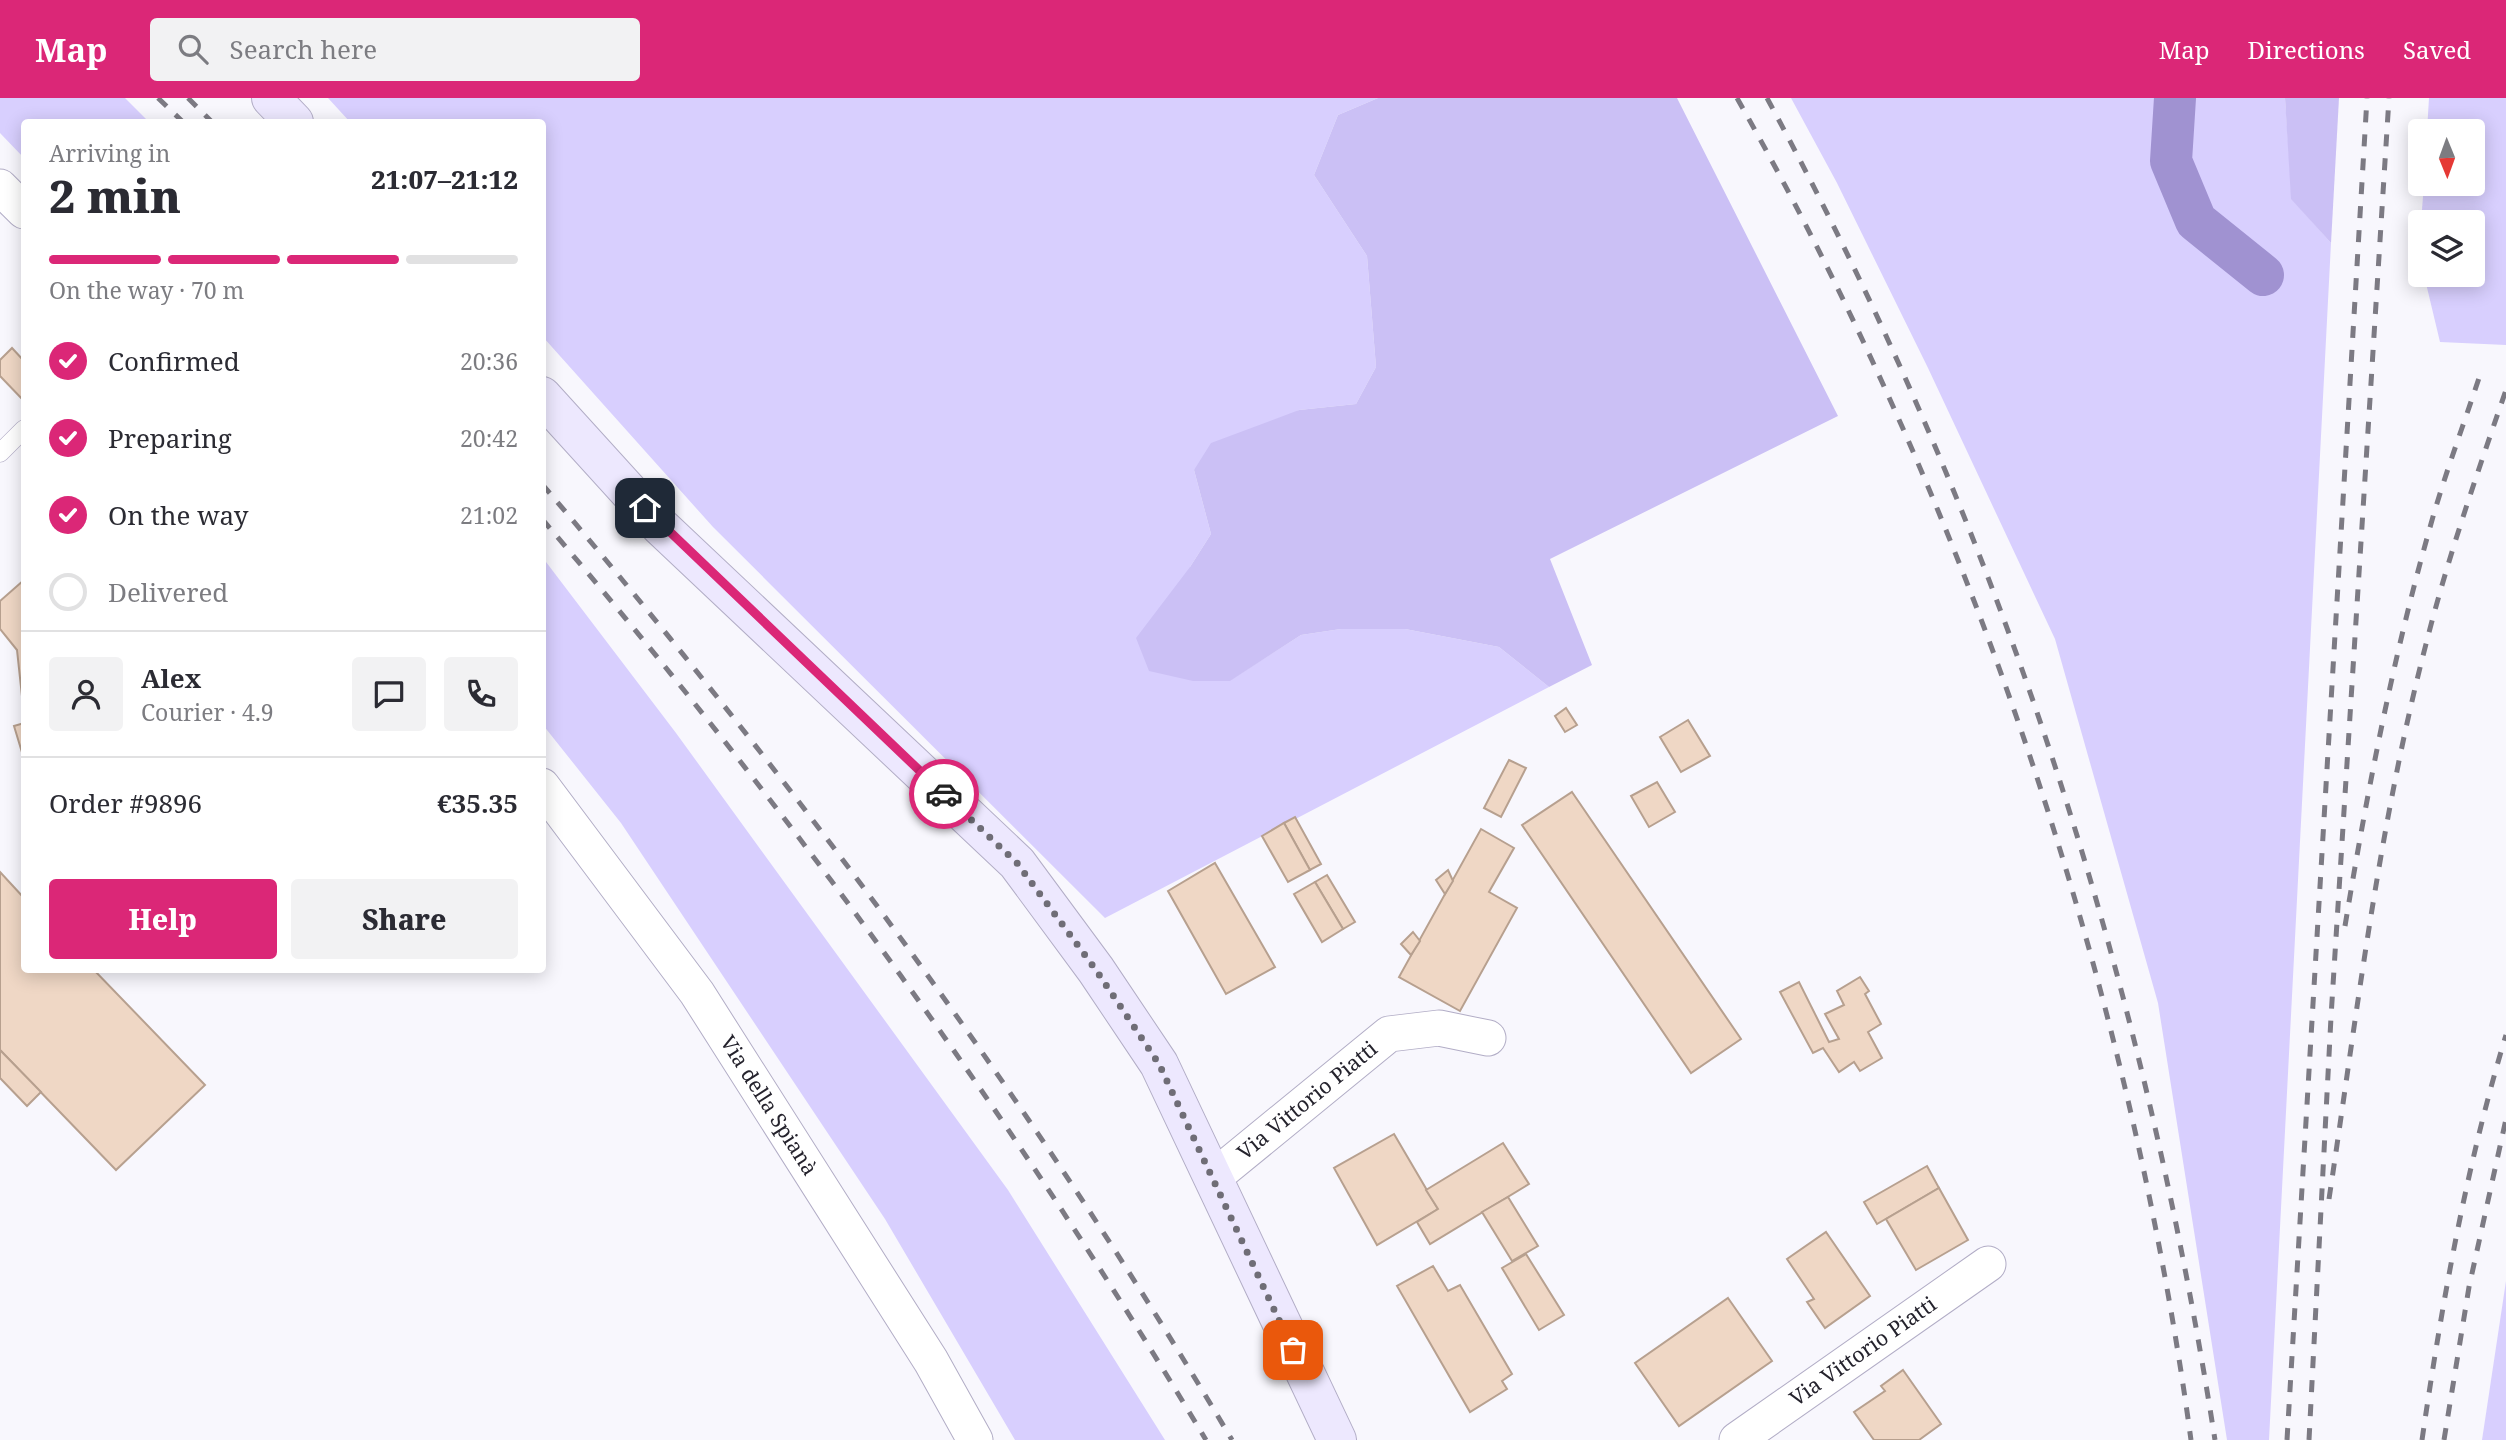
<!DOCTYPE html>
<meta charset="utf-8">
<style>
body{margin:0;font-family:"Noto Serif",serif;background:#f2f2f3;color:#2b2b33;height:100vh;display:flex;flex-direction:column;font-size:26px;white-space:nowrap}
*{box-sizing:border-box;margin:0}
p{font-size:23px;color:#7c7c81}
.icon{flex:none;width:38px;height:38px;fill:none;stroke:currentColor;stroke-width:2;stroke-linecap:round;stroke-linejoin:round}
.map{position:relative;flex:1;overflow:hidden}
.sheet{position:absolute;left:21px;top:21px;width:525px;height:854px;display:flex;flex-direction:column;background:#fff;border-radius:7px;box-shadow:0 4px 18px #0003}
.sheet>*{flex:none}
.needle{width:46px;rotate:179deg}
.fabs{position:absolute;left:2408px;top:21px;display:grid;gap:14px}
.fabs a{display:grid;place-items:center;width:77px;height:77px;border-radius:7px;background:#fff;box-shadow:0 4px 18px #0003;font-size:35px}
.pin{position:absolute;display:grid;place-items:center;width:60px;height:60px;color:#fff;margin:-30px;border-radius:14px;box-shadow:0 4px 10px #0006}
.courier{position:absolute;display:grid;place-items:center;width:70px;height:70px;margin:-35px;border:5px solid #db2777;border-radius:50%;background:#fff;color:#222;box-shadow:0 2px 9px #0007}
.headline em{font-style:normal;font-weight:800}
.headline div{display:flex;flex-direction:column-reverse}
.headline{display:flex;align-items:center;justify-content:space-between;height:119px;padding:0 28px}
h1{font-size:46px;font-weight:800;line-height:52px}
.bar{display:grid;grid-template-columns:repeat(4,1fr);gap:10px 7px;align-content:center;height:84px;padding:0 28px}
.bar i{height:9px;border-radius:5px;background:#e1e1e2}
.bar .current{background:#db2777}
.bar p{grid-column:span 4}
.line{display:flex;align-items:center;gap:18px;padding:0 28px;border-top:2px solid #e1e1e2}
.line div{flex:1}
.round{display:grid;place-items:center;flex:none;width:74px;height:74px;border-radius:7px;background:#f2f2f3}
ol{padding:0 28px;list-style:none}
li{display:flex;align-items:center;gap:21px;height:77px}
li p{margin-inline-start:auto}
li .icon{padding:7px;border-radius:50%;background:#db2777;color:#fff;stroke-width:4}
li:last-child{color:#7c7c81}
li i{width:38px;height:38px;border:4px solid #e1e1e2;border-radius:50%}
.action{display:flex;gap:14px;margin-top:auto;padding:14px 28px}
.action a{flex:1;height:80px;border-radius:7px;background:#db2777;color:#fff;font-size:28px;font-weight:800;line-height:80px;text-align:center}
.action a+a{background:#f2f2f3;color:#2b2b33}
header{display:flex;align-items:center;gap:42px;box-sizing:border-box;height:98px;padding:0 35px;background:#db2777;color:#fff}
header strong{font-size:33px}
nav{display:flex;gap:38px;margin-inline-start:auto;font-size:24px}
.search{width:490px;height:63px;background:#f2f2f3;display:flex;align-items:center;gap:18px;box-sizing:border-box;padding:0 24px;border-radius:7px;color:#7c7c81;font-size:26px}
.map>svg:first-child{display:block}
.green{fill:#d8cffe}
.forest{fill:#cbc0f5}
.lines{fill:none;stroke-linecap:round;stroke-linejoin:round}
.canal{stroke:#a092d1;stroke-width:42}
.building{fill:#efd7c5;stroke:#b7a08f;stroke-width:2}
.lane-casing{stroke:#b2adc6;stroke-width:19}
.street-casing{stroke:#b2adc6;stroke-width:37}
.secondary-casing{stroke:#b2adc6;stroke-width:40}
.lane{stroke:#fff;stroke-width:18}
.street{stroke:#fff;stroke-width:35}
.secondary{stroke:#ede8fe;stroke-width:38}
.rail{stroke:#7c7a83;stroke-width:5;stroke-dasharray:12 12;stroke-linecap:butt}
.done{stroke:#6f6d76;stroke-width:7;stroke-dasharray:0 12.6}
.route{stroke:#db2777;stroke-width:9}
.labels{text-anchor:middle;stroke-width:5;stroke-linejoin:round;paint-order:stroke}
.street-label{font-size:21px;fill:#25232d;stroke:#fff}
</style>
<header>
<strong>Map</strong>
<div class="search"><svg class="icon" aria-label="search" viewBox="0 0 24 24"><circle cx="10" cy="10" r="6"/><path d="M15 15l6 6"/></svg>Search here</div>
<nav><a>Map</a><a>Directions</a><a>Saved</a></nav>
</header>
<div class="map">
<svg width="2506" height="1342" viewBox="0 0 2506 1342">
<rect width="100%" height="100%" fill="#f8f7fd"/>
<g class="green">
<path d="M0,0h125l24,24h-125v36l-24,-25z"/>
<path d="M328,0h1050l-40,17 -24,60 53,81 9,111 -20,37 -57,6 -105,60 17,64 -21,33 3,114h36l72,-46 40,-6h64l94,18 50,40 -444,231 -392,-391 -170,-190 -1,-215h-192z"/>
<path d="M1791,0h494l7,101 39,44 -62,1197h-42l-69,-437 -103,-364 -127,-271 -91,-185z"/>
<path d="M2429,0h77v247l-66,-3 -16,-67h49v-53h-52l3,-38h49v-53h-46z"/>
<path d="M543,460l133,175 332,457 157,250h-150l-130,-221 -264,-396 -78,-98z"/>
<path d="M2506,1183v159h-24z"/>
</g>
<g class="forest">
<path d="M1378,0h299l161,318 -288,143 42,106 -43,22 -50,-40 -94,-18h-64l-40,6 -71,46h-37l-44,-10 -13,-33 54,-71 21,-33 -17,-64 17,-27 88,-33 57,-6 20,-37 -9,-111 -53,-81 24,-60z"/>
<path d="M2285,0h54l-8,145 -40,-44z"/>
</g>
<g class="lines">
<path class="canal" d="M2175,0l-4,63 25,60 67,54"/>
</g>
<g class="building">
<path d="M12,250l12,13v40l-24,-25v-16z"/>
<path d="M24,482v135l-7,-65 -17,-21v-28z"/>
<path d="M1566,610l11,17 -12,7 -10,-16z"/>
<path d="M1688,622l22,36 -29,16 -21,-35z"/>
<path d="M24,625v36l-10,-33z"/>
<path d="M1509,662l17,8 -25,49 -17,-9z"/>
<path d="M1657,684l18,30 -26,15 -18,-31z"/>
<path d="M1572,694l169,247 -50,34 -169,-248z"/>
<path d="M1295,719l26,47 -11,6 -26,-47z"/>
<path d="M1284,725l26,47 -22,12 -26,-46z"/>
<path d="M1481,731l33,19 -25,44 28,16 -57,103 -61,-34z"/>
<path d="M1215,765l60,104 -49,27 -58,-103z"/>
<path d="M1448,772l5,11 -8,13 -9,-14z"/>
<path d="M0,774l24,26v72h70l111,115 -89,85 -116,-120z"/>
<path d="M1327,777l28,47 -12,7 -28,-47z"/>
<path d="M1315,784l28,47 -21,13 -28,-48z"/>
<path d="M1413,834l7,9 -9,14 -10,-11z"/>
<path d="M1860,879l9,14 -4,3 16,30 -13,8 14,26 -22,13 -6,-9 -15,10 -16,-24 -10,5 -33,-61 19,-10 30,60 10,-3 -14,-25 19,-9 -7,-14z"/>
<path d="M0,952l41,42 -14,14 -27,-28z"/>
<path d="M1394,1036l44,75 -61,36 -43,-77z"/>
<path d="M1503,1045l26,41 -99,60 -13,-22 21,-13 -12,-19z"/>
<path d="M1927,1068l12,22 -62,36 -13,-22z"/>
<path d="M1939,1090l29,52 -52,30 -30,-51z"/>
<path d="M1508,1099l30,49 -26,15 -30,-49z"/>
<path d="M1826,1134l44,64 -45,32 -18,-26 7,-3 -27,-40z"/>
<path d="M1526,1156l38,61 -25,15 -37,-62z"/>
<path d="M1433,1168l15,25 12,-6 52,89 -10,7 5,8 -37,23 -73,-126z"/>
<path d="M1728,1200l44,63 -93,65 -44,-63z"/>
<path d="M1903,1272l38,54 -22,16h-45l-20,-28 31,-21 -4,-5z"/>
</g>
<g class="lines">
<defs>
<path id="lane" d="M0,355l24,-24"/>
<g id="street">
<path d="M0,89l24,24"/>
<path id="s1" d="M542,688l155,207 234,368 44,79"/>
<path id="s2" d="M1213,1080l176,-144 50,-6 49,10"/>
<path id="s3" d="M1737,1342l251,-176"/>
</g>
<g id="secondary">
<path d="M271,0l23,24"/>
<path d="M542,298l119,131 356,336 79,107 63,94 178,376"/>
</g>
</defs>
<use href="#lane" class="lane-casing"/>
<use href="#street" class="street-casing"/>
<use href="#secondary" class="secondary-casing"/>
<use href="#lane" class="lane"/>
<use href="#street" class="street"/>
<use href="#secondary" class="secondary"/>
<g class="rail">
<path d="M158,0l25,24"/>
<path d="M188,0l24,24"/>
<path d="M1737,0c231,407 391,878 454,1342"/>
<path d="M1767,0c231,427 373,863 448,1342"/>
<path d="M542,386c255,300 490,618 690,956"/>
<path d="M542,421c246,287 470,597 664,921"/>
<path d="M2345,828c22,-133 47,-264 84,-395 14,-52 34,-104 51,-156"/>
<path d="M2329,1101c28,-186 50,-374 97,-555 22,-87 51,-170 80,-254"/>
<path d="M2287,1342l80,-1342"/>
<path d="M2309,1342l22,-423 58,-919"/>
<path d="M2422,1342c20,-137 44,-273 84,-405"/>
<path d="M2444,1342l25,-153 37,-168"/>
</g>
</g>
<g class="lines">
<path class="done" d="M944,696l73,69 79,107 63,94 134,286"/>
<path class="route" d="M645,410l299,286"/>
</g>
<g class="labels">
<g class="street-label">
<text dy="7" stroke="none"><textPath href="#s2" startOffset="122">Via Vittorio Piatti</textPath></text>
<text dy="7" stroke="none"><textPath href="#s1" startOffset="392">Via della Spianà</textPath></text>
<text dy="7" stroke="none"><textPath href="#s3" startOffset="154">Via Vittorio Piatti</textPath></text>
</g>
</g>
</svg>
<div class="fabs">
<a><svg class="needle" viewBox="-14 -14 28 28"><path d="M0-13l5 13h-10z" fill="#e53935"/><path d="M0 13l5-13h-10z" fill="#7c7c81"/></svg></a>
<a><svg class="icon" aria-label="layers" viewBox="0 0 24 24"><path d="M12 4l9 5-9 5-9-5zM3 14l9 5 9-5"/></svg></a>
</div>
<div class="pin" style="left:1293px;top:1252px;background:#ea580c"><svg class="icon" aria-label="bag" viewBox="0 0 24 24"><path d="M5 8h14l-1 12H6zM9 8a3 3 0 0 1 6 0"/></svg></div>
<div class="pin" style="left:645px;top:410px;background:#1f2937"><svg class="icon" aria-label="home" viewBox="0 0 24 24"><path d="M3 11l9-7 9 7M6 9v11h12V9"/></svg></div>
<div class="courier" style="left:944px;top:696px"><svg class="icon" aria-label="car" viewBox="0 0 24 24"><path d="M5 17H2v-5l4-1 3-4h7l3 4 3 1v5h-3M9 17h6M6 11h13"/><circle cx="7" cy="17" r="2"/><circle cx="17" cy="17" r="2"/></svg></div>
<section class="sheet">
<div class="headline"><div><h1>2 min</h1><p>Arriving in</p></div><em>21:07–21:12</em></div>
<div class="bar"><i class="current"></i><i class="current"></i><i class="current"></i><i></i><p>On the way · 70 m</p></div>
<ol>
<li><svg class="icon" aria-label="check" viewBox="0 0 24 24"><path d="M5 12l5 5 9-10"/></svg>Confirmed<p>20:36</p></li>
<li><svg class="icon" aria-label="check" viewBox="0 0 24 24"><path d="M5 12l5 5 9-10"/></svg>Preparing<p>20:42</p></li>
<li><svg class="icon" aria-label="check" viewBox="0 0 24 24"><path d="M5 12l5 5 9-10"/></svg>On the way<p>21:02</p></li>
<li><i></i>Delivered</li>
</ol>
<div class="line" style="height:126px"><a class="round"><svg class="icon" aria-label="person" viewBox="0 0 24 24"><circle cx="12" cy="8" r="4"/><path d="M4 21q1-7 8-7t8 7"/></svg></a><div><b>Alex</b><p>Courier · 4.9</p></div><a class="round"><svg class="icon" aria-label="chat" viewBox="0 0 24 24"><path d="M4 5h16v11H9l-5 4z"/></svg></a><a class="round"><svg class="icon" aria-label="phone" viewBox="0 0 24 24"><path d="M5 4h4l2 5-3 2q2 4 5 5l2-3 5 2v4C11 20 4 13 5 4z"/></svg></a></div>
<div class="line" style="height:91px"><div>Order #9896</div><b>€35.35</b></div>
<div class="action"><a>Help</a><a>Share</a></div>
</section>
</div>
